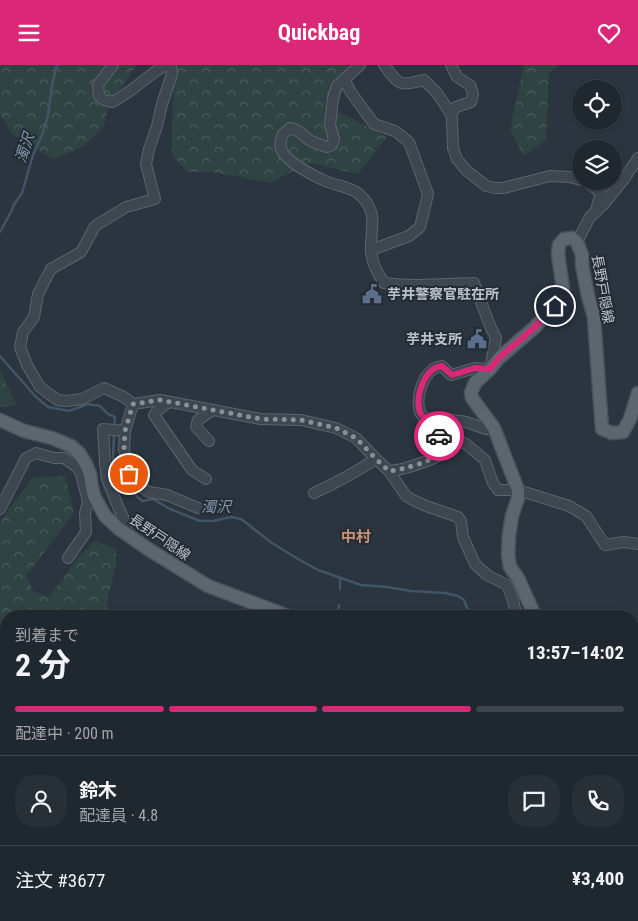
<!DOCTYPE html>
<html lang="ja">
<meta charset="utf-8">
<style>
body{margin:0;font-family:"Roboto Condensed","Noto Sans JP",sans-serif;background:#283037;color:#f1f3f6;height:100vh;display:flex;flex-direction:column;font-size:19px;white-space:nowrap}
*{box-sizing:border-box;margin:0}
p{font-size:16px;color:#a2a6aa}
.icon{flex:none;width:28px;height:28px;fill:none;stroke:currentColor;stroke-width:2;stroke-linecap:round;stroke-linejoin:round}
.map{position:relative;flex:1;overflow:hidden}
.sheet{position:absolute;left:0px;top:545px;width:639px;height:311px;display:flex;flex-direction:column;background:#20282f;border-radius:20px 20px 0 0;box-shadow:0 1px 4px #0004,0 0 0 1px #3d444b}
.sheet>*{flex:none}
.fabs{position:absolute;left:572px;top:15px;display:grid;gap:10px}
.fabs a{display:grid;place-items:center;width:50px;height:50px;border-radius:50%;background:#20282f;box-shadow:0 1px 4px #0004,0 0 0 1px #3d444b;font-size:25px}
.pin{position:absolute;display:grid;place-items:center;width:42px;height:42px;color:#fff;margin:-21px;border:2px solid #fff;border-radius:50%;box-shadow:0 1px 5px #0007}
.courier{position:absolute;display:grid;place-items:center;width:50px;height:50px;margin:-25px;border:4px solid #db2777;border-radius:50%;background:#fff;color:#222;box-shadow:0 1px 6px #0007}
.headline em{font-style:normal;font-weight:700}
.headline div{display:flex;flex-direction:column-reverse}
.headline{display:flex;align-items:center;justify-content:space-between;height:85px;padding:0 15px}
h1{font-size:32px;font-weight:700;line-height:38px}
.bar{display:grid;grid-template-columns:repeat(4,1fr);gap:8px 5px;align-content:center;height:60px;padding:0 15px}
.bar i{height:6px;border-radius:4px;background:#3d444b}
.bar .active{background:#db2777}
.bar p{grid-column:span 4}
.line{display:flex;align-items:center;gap:12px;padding:0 15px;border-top:1px solid #3d444b}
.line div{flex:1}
.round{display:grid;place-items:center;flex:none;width:52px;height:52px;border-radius:20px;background:#283037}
header{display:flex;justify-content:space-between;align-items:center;height:65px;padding:0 15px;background:#db2777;color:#fff;font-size:22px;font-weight:700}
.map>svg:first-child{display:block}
.forest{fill:url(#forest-crowns)}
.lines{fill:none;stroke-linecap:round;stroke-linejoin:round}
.stream{stroke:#425466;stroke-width:2.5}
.minor-casing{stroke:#5c646d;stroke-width:12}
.major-casing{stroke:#4b525c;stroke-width:15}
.minor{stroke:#3e4650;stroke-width:10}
.major{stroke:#5c666f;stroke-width:12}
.done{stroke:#889199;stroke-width:5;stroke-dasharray:0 9}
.route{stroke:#db2777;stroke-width:6}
.labels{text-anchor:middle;stroke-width:4;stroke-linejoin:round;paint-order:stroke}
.street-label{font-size:14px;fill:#bbc2ca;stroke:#232b35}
.poi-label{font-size:14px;font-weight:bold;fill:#bbc2ca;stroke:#232b35;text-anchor:start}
.water-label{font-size:15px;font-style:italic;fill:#8094a9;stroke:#232b35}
.neighbourhood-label{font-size:15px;font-weight:bold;fill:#c99476;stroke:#232b35}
</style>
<header><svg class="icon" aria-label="menu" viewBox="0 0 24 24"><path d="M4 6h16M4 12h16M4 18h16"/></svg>Quickbag<svg class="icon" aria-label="heart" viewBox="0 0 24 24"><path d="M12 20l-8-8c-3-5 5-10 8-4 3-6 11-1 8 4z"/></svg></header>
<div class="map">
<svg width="638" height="856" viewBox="0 0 638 856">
<defs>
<pattern id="forest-crowns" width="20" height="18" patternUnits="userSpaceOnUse" patternTransform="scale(1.25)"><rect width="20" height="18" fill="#2f4442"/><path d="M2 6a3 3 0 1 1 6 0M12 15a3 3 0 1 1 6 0" fill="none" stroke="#4b5d5c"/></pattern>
</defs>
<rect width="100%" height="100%" fill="#2a353f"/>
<g class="forest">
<path d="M0,0h137l-29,43 -5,20 -19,18 -31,13 -42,-26 -11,-19z"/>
<path d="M178,0h170l-11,46 50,26 -29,37 -49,-11 -39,20 -58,-11h-25l-15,-17 1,-60z"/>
<path d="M524,0h35l-10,7 -3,68 -23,16 -13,-26z"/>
<path d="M0,306l17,34 -17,2z"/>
<path d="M65,411l9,37 -48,63 8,16 15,5 29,-39 17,-17 21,8v17l-8,31 -2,19h-100v209l-2,8 2,3v79h142l-2,6h-146v-399l32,-44z"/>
<path d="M633,613h5v243h-241l2,-6h233z"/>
</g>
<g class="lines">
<g class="stream">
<path d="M0,167l12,-22 1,-4 9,-13 11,-38 9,-20 6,-19 4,-31 5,-20"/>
<path d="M0,291l35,40 13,11 21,4 19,-7 12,2 8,8 7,3 -1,11"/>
<path d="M114,369l-1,24 9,25 20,18 11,-2 17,10 30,12h13l18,-4 10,2 31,24 26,16 20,11 43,15 26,2 24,4 34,2 13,3 6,4 6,16"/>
<path d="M340,524v-11"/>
<path d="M337,551l2,-11"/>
<path d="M632,645l6,10"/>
<path d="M632,842l6,4"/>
<path d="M427,856l10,-6"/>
<path d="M575,856l3,-3 5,-3"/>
</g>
<defs>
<g id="minor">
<path d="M113,0l-15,20 1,11 5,4 8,2c21,-10 35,-27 54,-37"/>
<path d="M171,0l1,9 -10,30 -5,22 -8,23 -3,15 9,35 -29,8 -31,19 -14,26 -30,17 -13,25 -4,23 -11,15 -3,15 7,18 13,22 12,9 6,4 8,1 16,-2 22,-11 20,9 9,7 27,-4 101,19 40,1 35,8 20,10 20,21 13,12 17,25 9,5 11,5 32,11 3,4 2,16 12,27 12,11 20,10 5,12 5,19"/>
<path d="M360,0l-23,21 -4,12 -3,27 4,14 -2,6 -5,2c-6,-2 -14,-4 -19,-8 -7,-5 -8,-9 -18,-11l-7,6c-2,4 -3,10 -2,15 4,12 31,26 42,31 12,6 26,6 36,14 21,19 11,34 12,57 1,12 6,22 13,32 30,4 60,1 90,0l16,43 6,12 -6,31 -15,-1 -24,7 -9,-9c-18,1 -27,31 -22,46 2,4 5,7 7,10 2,4 3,8 4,11l8,3 13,6c-2,5 -5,9 -10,12 -12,7 -39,16 -53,17"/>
<path d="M384,0c16,21 14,21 40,15l13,13 14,21 1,6 1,28 4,11 9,11 20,16 9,2h8l47,-12 20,1 11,3"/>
<path d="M344,14l6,12 24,33 21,7 14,11 19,52 -8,33 -11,9 -38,14"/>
<path d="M451,49l5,-7 15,-5 2,-8 -3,-9 -13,-8 -6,-12"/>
<path d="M586,116l15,12 -5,17"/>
<path d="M577,177l13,-25 14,-13 20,-25 14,-21"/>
<path d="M169,337l-12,9 -3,4 38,55 14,9"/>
<path d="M428,359l7,-5h11l20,3 20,7 8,-1"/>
<path d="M125,366l-1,19 5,24 12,13 8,5 18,3 31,13"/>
<path d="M209,376l-13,-14 2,-7 14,-10"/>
<path d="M452,377h10l4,2 19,16 8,23 5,7h20l51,16 17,10 19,29 19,-3 14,2"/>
<path d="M314,428c22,-10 42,-21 62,-34"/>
<path d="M0,444l26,-51 10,-5 18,5h10l13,9 4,7 7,28 9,-1"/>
<path d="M127,470l-1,-11 -9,-20 -10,-25 -2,-16 -2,-34 22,2 8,-27"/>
<path d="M68,493l18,-26 -1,-19 3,-11"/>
<path d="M241,850l4,6"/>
</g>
<g id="major">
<path d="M0,355l24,11 28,7 19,8 8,7 7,11 4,10 2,14 2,8 11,20 13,12 30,21 60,37 80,30"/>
<path d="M535,551l-17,-38 -8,-11 -2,-13 1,-19 3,-19 6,-18v-8l-24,-62 -22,-30 -1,-5 4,-10 15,-14 9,-11 36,-31 27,-30 1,-8 -5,-35 1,-9 5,-6 8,-1 5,4 5,13v10l6,31 6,21 8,112 10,4 11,-1 7,-13 8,-26"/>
</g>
</defs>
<use href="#minor" class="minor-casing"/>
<use href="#major" class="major-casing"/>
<use href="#minor" class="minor"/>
<use href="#major" class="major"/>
</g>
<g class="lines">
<path class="done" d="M129,409l-5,-25 1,-18 8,-27 27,-4 101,19 40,1 35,8 20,10 20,21 13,12c14,-1 41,-10 53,-17 5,-3 8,-7 10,-12l-13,-6"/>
<path class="route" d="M439,371l-8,-3c-1,-3 -2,-7 -4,-11 -2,-3 -5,-6 -7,-10 -5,-15 4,-44 22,-46l10,9 23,-7 15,1 9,-11 36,-31 20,-21"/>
</g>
<defs>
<symbol id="civic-bare" viewBox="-9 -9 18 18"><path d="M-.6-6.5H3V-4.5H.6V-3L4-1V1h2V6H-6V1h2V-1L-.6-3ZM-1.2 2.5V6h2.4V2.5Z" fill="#5c6f8a" stroke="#232b35" stroke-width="2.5" paint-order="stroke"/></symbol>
</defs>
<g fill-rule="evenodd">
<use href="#civic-bare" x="358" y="215" width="28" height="28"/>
<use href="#civic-bare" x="463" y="260" width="28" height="28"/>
</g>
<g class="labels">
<g class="street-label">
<text transform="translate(603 224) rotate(80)" y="5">長野戸隠線</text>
<text transform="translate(160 472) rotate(34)" y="5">長野戸隠線</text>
</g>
<g class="poi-label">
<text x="387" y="234">芋井警察官駐在所</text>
<text x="462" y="279" text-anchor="end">芋井支所</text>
</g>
<g class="water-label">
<text transform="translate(25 83) rotate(-72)" y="5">濁沢</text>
<text x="216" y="447">濁沢</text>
</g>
<g class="neighbourhood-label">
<text x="356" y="477">中村</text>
</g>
</g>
</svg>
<div class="fabs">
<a><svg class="icon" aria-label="locate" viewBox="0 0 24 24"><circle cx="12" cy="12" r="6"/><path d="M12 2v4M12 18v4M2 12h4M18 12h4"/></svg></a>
<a><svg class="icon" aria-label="layers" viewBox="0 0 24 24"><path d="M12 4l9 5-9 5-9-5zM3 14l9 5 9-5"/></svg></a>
</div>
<div class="pin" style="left:129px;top:409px;background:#ea580c"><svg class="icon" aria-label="bag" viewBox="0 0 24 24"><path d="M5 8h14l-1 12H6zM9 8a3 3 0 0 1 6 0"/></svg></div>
<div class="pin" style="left:555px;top:241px;background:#1f2937"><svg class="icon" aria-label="home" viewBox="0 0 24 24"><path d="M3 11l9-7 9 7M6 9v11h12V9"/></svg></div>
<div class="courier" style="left:439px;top:371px"><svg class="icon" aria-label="car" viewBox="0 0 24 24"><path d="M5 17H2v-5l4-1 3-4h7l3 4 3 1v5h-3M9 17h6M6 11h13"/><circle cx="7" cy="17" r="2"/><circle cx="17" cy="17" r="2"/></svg></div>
<section class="sheet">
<div class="headline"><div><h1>2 分</h1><p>到着まで</p></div><em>13:57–14:02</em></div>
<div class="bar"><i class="active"></i><i class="active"></i><i class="active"></i><i></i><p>配達中 · 200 m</p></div>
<div class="line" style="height:90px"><a class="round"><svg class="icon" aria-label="person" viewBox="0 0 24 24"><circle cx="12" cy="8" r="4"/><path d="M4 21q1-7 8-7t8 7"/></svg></a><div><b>鈴木</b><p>配達員 · 4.8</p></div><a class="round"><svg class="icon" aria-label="chat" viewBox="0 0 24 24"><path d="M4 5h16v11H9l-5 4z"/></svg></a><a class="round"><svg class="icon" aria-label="phone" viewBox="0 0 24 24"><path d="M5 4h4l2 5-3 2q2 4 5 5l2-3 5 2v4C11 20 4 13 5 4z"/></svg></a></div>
<div class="line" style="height:65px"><div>注文 #3677</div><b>¥3,400</b></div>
</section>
</div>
